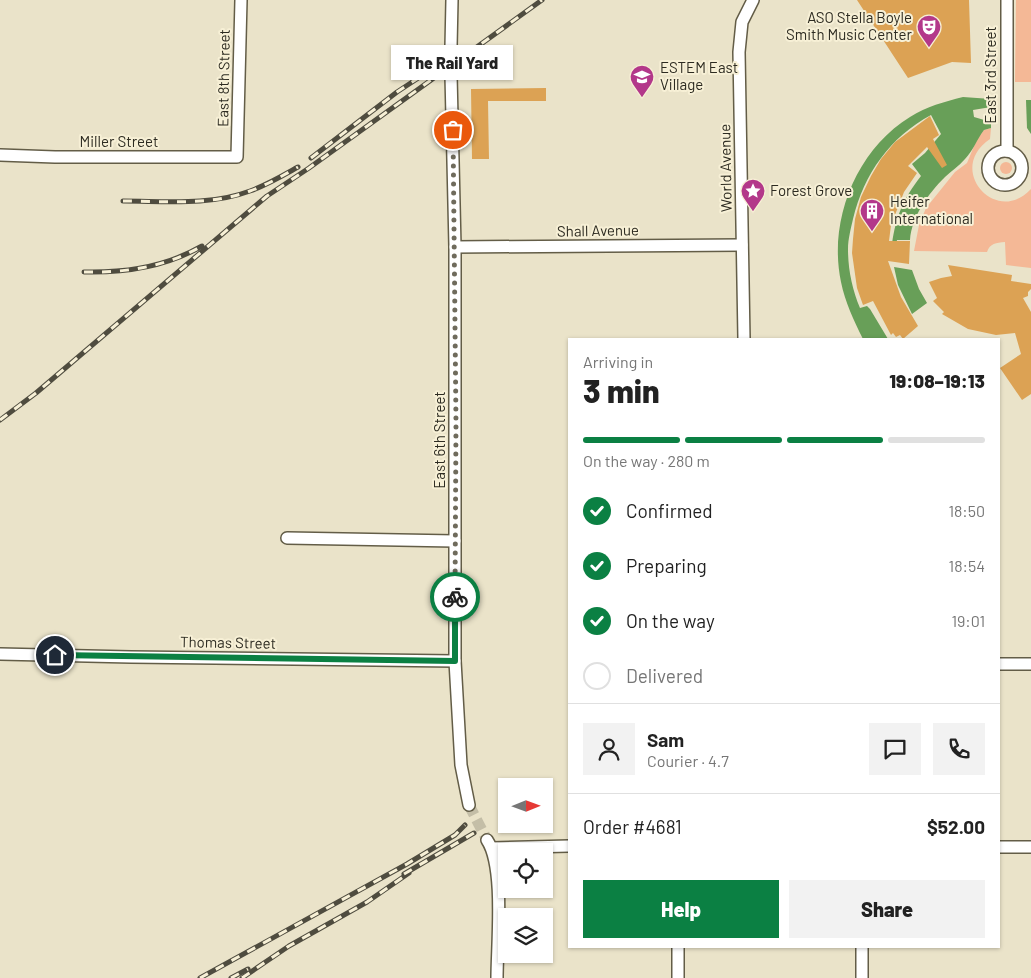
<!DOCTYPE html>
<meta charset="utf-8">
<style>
body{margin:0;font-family:Barlow,sans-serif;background:#f2f2f2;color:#222;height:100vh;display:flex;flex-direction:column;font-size:19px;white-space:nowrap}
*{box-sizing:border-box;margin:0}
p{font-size:16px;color:#767676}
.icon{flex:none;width:28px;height:28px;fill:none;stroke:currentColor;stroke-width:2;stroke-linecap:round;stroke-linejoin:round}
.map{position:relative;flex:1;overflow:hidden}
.sheet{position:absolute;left:568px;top:338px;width:432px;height:610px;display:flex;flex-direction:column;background:#fff;border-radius:0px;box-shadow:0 1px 4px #0004}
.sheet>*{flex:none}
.needle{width:32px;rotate:89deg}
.buttons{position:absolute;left:498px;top:778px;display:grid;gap:10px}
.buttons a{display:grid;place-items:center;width:55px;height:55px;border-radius:0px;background:#fff;box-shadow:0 1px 4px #0004;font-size:25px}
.pin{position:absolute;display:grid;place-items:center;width:42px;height:42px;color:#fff;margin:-21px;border:2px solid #fff;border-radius:50%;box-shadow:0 1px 5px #0007}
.courier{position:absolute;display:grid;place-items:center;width:50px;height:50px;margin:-25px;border:4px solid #0b8043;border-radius:50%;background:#fff;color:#222;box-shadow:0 1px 6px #0007}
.bubble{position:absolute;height:35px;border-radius:0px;background:#fff;box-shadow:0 1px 4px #0004;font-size:16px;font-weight:800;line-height:35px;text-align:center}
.head em{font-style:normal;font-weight:800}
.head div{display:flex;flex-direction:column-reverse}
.head{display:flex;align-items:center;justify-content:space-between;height:85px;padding:0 15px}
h1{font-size:32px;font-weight:800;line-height:38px}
.bar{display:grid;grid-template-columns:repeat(4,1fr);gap:8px 5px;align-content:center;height:60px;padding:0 15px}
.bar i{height:6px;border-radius:4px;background:#e0e0e0}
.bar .active{background:#0b8043}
.bar p{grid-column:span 4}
.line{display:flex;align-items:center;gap:12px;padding:0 15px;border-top:1px solid #e0e0e0}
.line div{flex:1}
.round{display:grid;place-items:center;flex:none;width:52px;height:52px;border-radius:0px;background:#f2f2f2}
ol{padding:0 15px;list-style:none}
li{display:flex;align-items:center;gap:15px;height:55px}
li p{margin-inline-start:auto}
li .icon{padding:5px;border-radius:50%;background:#0b8043;color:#fff;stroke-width:4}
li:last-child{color:#767676}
li i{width:28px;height:28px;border:2px solid #e0e0e0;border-radius:50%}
.primary-button{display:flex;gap:10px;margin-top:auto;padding:10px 15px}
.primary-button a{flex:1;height:58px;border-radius:0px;background:#0b8043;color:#fff;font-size:20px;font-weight:800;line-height:58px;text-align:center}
.primary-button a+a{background:#f2f2f2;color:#222}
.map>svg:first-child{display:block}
.green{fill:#f4b896}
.water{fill:#689f58}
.building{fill:#dca254}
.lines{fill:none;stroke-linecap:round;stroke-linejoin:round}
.minor-tunnel{stroke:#c4bea7;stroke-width:11;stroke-dasharray:11 5.5;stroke-linecap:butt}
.minor-casing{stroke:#635d47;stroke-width:14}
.minor{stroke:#fff;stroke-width:11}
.rail-casing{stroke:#4f4c3f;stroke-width:5}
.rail{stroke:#f7f0d6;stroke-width:3;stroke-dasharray:9;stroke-linecap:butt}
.done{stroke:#6f6b5c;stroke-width:5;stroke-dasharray:0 9}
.route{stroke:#0b8043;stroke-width:6}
.labels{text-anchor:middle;stroke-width:4;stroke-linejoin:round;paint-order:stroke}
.poi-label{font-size:15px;fill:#2d2b21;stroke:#f7f0d6;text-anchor:start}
.street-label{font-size:15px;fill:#2d2b21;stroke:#f7f0d6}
</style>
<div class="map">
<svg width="1031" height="978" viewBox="0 0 1031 978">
<rect width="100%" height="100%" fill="#eae3c9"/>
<g class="green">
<path d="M1016,0h15v82h-16z"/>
<path d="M991,128l-1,11c-45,30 6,88 41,50v79l-25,-3 -1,-23c-9,1 -15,1 -18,10l-73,-1 5,-26 7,-17 29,-36 12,-9 10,-24 7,-9z"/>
<circle cx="1006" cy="168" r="6"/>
</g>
<g class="water">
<path d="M963,97l28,2v8l-18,3 1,7 17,5v6l-7,2c-7,9 -11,21 -19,29 -6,7 -14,12 -20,18 -17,17 -33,39 -35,63h-13l-1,5 -4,-1c4,-28 11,-45 29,-68l-9,-12 13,-11 16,-19 -10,-19c-41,22 -67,59 -78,104 -2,9 -5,20 -5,30 0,20 4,40 12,59l7,-2 3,3 18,30h-25c-9,-18 -18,-37 -22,-57 -13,-61 15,-132 69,-165 17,-11 34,-15 53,-20z"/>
<path d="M1026,100h5v34l-4,-6z"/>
<path d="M894,267l18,3 7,19 8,14 -15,11 -14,-29z"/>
</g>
<g class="building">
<path d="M857,0h112l2,63 -19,-1 -44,16z"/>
<path d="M546,88v13h-58l1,58h-17l-1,-70z"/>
<path d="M930,116l9,19 -6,4 14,26 -5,3 -15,-21 -19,19 9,7 -13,19 -13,33 -2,16h21l-1,23 -21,-3 13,36 17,29 -15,13 -3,-4 -4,2 -3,-4 -2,2 -18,-34 -10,4 -6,-17 -5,-35 1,-14 2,-20 6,-22 10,-21 10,-17 14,-17z"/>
<path d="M948,265l64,10 -1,6 20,3v5l-3,3v4l-5,2 8,14v82l-9,6 -22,-32 21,-14 -6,-21 -19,2 -28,-6 -26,-15 2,-2 -11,-11 4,-3 -8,-16 12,-4 11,-2z"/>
</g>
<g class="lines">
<g class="minor-tunnel">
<path d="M451,75v-28"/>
<path d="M469,805l18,35"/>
</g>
<defs>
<g id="minor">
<path d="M451,47l1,-47"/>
<path d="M451,75l4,172v414l6,104 8,40"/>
<path d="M1007,151v-151"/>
<circle cx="1005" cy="168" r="17"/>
<path d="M0,155l55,2h182l4,-157"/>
<path d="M455,247l287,-2"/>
<path d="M744,339l-5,-287 3,-30 11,-22"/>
<path d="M287,538l168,3"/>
<path d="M0,654l131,3 324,4"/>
<path d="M999,664h32"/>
<path d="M487,840c18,27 10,104 10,138"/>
<path d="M999,847h32"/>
<path d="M492,848l77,-2"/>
<path d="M678,946v32"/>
<path d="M862,946v32"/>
</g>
</defs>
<use href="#minor" class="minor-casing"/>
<use href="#minor" class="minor"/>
<defs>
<g id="rail">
<path d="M311,158l86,-66 41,-27"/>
<path d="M123,201c42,0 87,5 127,-10 17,-6 32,-15 48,-24"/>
<path d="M84,272c41,1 82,-5 118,-26"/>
<path d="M0,420l36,-27 231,-197 42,-28 233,-168"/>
<path d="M404,874l70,-41"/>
<path d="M200,978l207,-114 48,-29 10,-10"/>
<path d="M231,978l17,-9"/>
<path d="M242,978l47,-32 78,-44 42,-29"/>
</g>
</defs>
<use href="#rail" class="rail-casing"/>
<use href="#rail" class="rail"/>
</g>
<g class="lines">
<path class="done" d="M453,130l3,293 -1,174"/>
<path class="route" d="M55,655l400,6v-64"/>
</g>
<defs>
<symbol id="theatre-pin" viewBox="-11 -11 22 30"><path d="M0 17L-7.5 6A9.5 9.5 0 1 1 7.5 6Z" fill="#b3388a" stroke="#f7f0d6"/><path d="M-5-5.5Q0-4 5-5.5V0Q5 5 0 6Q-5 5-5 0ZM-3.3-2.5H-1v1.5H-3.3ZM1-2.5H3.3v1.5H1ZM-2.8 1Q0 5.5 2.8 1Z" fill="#fff"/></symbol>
<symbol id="school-pin" viewBox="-11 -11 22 30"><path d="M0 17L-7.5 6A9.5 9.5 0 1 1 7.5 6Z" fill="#b3388a" stroke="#f7f0d6"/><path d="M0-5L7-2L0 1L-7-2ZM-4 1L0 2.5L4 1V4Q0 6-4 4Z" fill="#fff"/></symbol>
<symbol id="sight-pin" viewBox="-11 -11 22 30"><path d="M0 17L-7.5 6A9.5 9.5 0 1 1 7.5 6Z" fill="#b3388a" stroke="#f7f0d6"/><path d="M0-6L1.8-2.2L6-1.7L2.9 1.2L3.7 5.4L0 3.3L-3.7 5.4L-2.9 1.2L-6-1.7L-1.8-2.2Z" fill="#fff"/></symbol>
<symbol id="building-pin" viewBox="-11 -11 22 30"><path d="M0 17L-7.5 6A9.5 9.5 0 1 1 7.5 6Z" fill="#b3388a" stroke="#f7f0d6"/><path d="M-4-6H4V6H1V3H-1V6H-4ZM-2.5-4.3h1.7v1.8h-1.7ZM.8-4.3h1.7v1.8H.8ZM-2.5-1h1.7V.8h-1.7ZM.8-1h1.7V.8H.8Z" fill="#fff"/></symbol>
</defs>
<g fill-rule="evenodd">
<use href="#theatre-pin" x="915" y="13" width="28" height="38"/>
<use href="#school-pin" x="628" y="63" width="28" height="38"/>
<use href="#sight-pin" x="739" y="177" width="28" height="38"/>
<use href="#building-pin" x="858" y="197" width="28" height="38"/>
</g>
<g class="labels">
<g class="poi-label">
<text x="912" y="23" text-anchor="end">ASO Stella Boyle<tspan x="912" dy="17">Smith Music Center</tspan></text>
<text x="660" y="73">ESTEM East<tspan x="660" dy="17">Village</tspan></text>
<text x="770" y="196">Forest Grove</text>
<text x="890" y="207">Heifer<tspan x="890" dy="17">International</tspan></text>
</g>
<g class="street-label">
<text transform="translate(991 75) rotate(-90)" y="5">East 3rd Street</text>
<text transform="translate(224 78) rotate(-89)" y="5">East 8th Street</text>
<text x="119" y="147">Miller Street</text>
<text transform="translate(726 168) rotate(-91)" y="5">World Avenue</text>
<text transform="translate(598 231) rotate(-1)" y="5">Shall Avenue</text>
<text transform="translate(440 440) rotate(-90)" y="5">East 6th Street</text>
<text transform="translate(228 643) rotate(1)" y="5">Thomas Street</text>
</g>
</g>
</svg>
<div class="buttons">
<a><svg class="needle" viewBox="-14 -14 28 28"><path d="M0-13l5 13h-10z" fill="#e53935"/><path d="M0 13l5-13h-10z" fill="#767676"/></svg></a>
<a><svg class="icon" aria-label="locate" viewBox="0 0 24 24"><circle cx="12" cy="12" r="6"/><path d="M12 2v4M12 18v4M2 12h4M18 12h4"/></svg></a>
<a><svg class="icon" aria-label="layers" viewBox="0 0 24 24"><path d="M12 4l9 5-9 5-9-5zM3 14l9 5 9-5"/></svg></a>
</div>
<div class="pin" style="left:453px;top:130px;background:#ea580c"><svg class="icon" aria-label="bag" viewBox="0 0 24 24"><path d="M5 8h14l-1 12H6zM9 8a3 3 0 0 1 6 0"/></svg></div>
<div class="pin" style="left:55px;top:655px;background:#1f2937"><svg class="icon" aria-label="home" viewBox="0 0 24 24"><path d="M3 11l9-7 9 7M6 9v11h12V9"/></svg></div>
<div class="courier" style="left:455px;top:597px"><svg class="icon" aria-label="bike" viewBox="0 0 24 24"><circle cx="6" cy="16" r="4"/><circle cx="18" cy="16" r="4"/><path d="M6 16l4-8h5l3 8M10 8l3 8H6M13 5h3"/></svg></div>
<div class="bubble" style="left:391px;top:45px;width:122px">The Rail Yard</div>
<section class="sheet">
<div class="head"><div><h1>3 min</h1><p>Arriving in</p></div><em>19:08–19:13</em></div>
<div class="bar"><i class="active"></i><i class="active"></i><i class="active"></i><i></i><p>On the way · 280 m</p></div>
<ol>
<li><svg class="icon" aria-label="check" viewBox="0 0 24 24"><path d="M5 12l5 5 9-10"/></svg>Confirmed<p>18:50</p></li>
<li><svg class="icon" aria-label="check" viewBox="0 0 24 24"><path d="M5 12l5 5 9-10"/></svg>Preparing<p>18:54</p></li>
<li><svg class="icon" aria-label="check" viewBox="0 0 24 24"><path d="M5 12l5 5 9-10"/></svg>On the way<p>19:01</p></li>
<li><i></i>Delivered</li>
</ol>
<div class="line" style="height:90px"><a class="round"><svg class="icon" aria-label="person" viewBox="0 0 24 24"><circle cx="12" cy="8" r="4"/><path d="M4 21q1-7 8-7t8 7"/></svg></a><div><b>Sam</b><p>Courier · 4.7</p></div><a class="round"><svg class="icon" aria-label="chat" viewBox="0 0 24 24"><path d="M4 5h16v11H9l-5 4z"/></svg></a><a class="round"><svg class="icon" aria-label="phone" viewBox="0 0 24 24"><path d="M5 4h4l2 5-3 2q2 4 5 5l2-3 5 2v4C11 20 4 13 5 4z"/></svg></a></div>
<div class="line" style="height:65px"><div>Order #4681</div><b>$52.00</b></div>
<div class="primary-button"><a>Help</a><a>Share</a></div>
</section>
</div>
